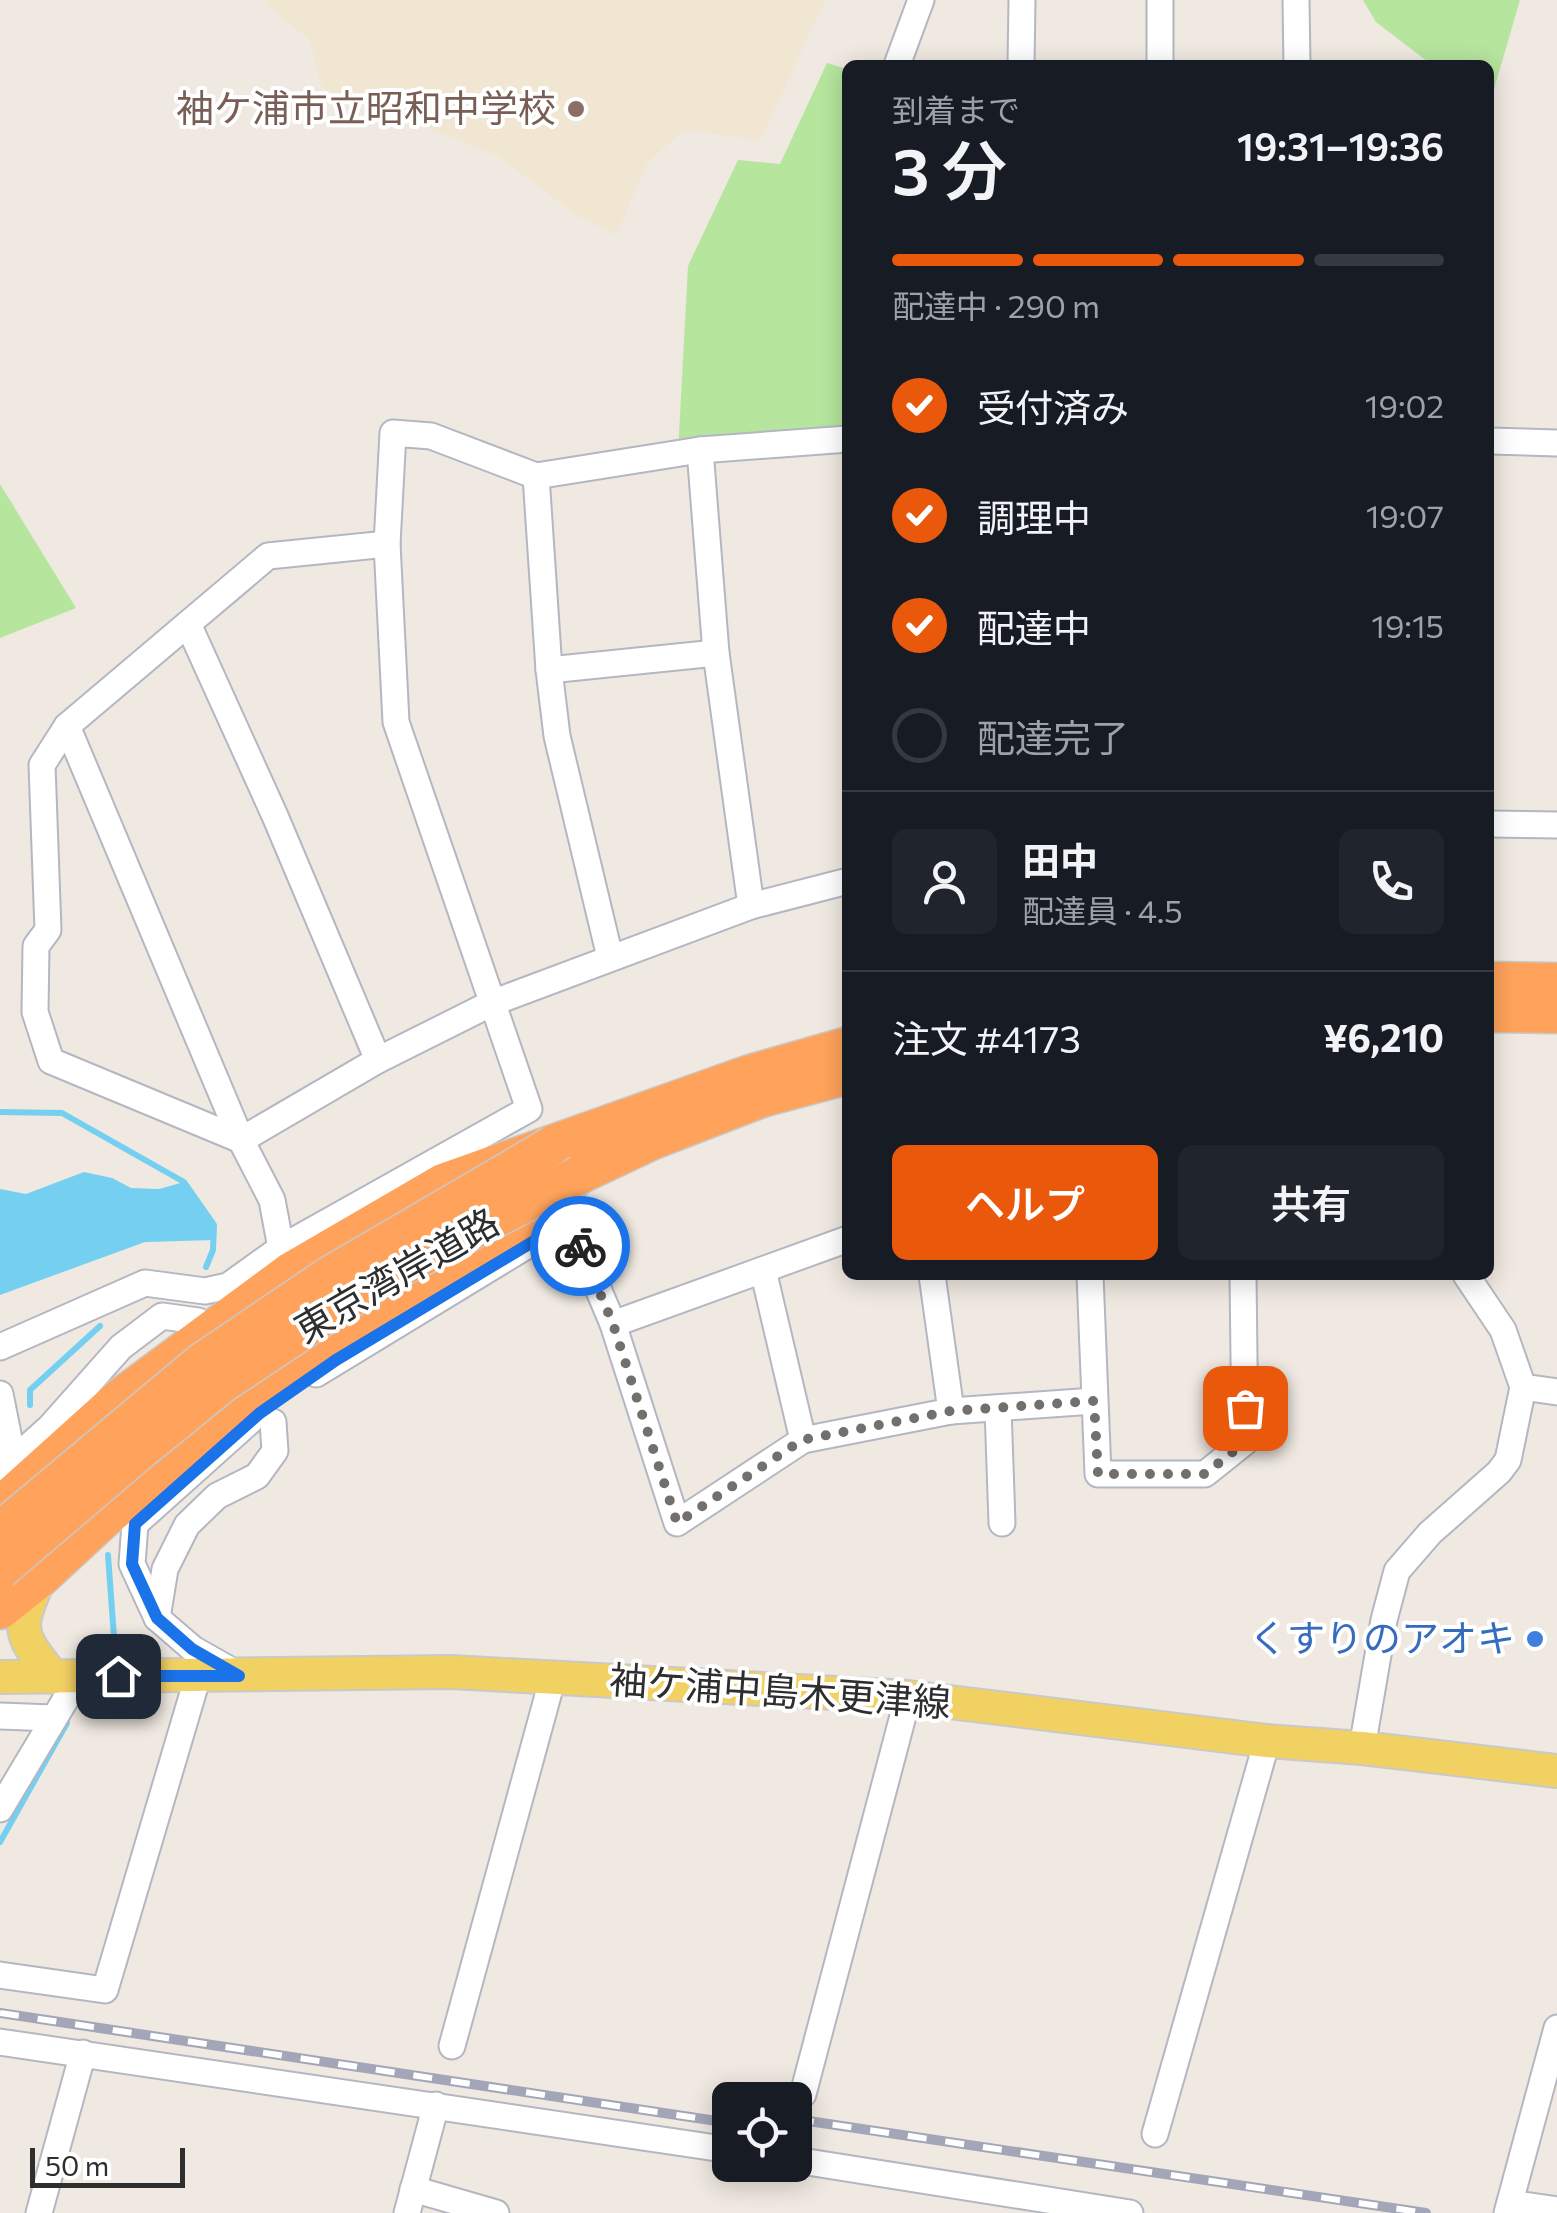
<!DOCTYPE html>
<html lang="ja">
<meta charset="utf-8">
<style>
body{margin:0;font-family:Commissioner,"Noto Sans JP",sans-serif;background:#20242c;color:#f1f3f6;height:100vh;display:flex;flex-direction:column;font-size:38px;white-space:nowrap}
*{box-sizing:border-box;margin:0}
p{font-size:32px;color:#9ea1a6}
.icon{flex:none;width:55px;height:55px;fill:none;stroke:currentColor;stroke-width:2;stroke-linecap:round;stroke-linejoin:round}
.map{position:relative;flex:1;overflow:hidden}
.drawer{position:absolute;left:842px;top:60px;width:652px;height:1220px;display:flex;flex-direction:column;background:#171b24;border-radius:15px;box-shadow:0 5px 25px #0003}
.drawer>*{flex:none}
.fabs{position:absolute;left:712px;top:2082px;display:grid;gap:20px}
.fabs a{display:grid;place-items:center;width:100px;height:100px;border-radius:15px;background:#171b24;box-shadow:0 5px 25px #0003;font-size:50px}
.scale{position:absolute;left:30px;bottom:25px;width:155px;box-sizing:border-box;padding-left:10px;border:5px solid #2e2e2e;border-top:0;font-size:28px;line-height:35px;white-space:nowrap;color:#2e2e2e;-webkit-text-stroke:8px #fff;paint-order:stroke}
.pin{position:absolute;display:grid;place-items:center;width:85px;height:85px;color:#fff;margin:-42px;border-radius:20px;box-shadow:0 5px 15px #0006}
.courier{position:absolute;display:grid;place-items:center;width:100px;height:100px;margin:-50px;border:8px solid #1a73e8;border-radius:50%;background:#fff;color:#222;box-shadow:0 2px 12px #0007}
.head em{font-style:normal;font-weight:600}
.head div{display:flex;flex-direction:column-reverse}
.head{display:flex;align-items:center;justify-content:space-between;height:170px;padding:0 50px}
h1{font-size:65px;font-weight:600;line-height:75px}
.bar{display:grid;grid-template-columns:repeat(4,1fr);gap:15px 10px;align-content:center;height:120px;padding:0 50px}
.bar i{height:12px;border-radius:8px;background:#363941}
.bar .active{background:#ea580c}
.bar p{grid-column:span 4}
.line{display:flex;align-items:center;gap:25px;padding:0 50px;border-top:2px solid #363941}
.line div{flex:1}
.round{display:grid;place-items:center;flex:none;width:105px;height:105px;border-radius:15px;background:#20242c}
ol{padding:0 50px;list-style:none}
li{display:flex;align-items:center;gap:30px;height:110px}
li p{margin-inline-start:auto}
li .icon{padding:10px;border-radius:50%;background:#ea580c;color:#fff;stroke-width:4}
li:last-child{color:#9ea1a6}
li i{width:55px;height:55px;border:5px solid #363941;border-radius:50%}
.primary-button{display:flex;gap:20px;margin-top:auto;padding:20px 50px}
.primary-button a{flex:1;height:115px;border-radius:15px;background:#ea580c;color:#fff;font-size:40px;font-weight:600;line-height:115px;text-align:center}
.primary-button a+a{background:#20242c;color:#f1f3f6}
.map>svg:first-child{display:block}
.education{fill:#f0e6d1}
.green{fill:#b6e59e}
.water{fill:#75cff0}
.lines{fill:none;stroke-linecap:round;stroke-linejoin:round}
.stream{stroke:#75cff0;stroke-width:6}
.minor-casing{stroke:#b4b7c1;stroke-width:29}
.major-casing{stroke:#c9c9c9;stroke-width:36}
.highway-casing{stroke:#c9c9c9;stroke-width:41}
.minor{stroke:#fff;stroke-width:25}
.major{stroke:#f2d163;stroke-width:32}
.highway{stroke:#ffa35c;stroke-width:38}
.rail-casing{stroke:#a3a6b8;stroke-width:10}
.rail{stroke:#fff;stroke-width:6;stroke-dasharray:19;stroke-linecap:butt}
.highway-bridge-casing{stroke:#c9c9c9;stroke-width:41;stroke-linecap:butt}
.highway-bridge{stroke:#ffa35c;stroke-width:38}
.done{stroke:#726f6d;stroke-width:10;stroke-dasharray:0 18}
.route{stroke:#1a73e8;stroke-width:12}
.education-dot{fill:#8d6e63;stroke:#fff;stroke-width:4}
.shop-dot{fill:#3f7fe0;stroke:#fff;stroke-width:4}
.labels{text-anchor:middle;stroke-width:8;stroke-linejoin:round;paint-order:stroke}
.education-label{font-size:38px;fill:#785e54;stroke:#fff;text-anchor:end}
.street-label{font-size:38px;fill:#2e2e2e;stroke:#fff}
.shop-label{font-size:38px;fill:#366cbe;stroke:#fff;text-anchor:end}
</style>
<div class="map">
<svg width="1557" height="2213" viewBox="0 0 1557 2213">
<rect width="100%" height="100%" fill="#efe9e1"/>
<path class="education" d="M267,0h558l-65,140 -76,-10 -36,32 -32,73 -38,-19 -81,-61 -175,-67 -12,-48 -46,-37z"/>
<g class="green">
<path d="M1363,0h157l-30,103v-38h-58l-56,-43z"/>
<path d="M827,63l20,6v370l-169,14 10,-187 50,-106 42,4z"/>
<path d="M0,484l76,124 -76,30z"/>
</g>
<path class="water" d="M84,1172l28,6 19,10 28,1 25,-7 30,43v15l-69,2 -145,53v-106l26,5z"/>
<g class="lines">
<g class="stream">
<path d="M0,1112l62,1 122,69 30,43 -1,25 -7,17"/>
<path d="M30,1405v-15l70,-64"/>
<path d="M103,1659l11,-22 -6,-82"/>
<path d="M0,1842l67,-119"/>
</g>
<defs>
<g id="minor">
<path d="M1296,0l1,65"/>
<path d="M897,65l24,-65"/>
<path d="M1021,65l1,-65"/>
<path d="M1160,65v-65"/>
<path d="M1490,441l67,2"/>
<path d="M700,450l16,203 35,253"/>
<path d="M536,476l13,194 8,66 53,221"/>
<path d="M387,544l-119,12 -201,170 -25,39 6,165 -12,16 -1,66 16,49 190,79 137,-80 114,-57 259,-97 97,-25"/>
<path d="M188,624l87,192 103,244"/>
<path d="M549,670l167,-17"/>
<path d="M1490,824l67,1"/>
<path d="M281,1248l248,-139 -133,-387 -9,-178 6,-111 38,3 105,40 164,-26 148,-11"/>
<path d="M763,1270l40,170"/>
<path d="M932,1275l19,136"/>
<path d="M1090,1275l8,199h107l40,-32 -2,-167"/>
<path d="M1466,1275l37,55 20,57 34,5"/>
<path d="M613,1324l64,199 126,-83 148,-29 143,-10"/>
<path d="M0,1347l145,-64 60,8 23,-5 53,-38 -9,-48 -31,-60 -174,-414"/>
<path d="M316,1374l253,-154 44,104 235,-85"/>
<path d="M0,1394l13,65"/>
<path d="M998,1408l4,115"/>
<path d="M0,1472l50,-45 71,-80 41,-31 36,5"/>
<path d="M157,1618l8,-49 22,-44 30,-29 40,-20 18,-25 -2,-29"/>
<path d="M239,1675l-46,-26 -36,-31 -25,-54 3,-40 115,-103"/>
<path d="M0,1716l53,2"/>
<path d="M1362,1748l22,-128 13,-49 33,-38 69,-61 9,-12 15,-73"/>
<path d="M0,1809l79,-132"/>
<path d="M0,1975l105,15 93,-314"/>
<path d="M0,2042l730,108"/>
<path d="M452,2046l101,-369"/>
<path d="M803,2094l105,-397"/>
<path d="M1155,2134l112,-393"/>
<path d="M795,2160l335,53"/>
<path d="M413,2189l83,24"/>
<path d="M1510,2203l47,7"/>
<path d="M39,2213l44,-160"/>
<path d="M407,2213l29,-108"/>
<path d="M1507,2213l50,-185"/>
</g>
<g id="major">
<path d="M39,1579c-23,53 -20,54 14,98"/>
<path d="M0,1677l451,-5 457,25 359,44 95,7 195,23"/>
</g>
<g id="highway">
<path d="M1490,981l67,1"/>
<path d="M1490,1013l67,1"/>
<path d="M0,1506l121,-109 169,-125 153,-89 307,-109 98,-28"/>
<path d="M0,1610l39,-31 66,-61 158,-130 132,-90 93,-51 91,-72 74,-35 109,-42 86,-23"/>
</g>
</defs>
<use href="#minor" class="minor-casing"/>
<use href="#major" class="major-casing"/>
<use href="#highway" class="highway-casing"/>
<use href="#minor" class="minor"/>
<use href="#major" class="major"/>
<use href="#highway" class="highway"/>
<defs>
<g id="rail">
<path d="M0,2013l730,110"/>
<path d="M795,2119l631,94"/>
</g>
</defs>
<use href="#rail" class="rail-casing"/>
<use href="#rail" class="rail"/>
<defs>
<g id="highway-bridge">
<path d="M0,1531l202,-169 127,-86 224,-131"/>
<path d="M0,1570l137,-117 86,-70 161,-107 195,-101"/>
</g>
</defs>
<use href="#highway-bridge" class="highway-bridge-casing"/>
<use href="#highway-bridge" class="highway-bridge"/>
</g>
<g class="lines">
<path class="done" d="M580,1246l33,78 64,199 125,-83 149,-29 143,-10 4,73h107l40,-32v-34"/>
<path class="route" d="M118,1676h121l-47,-27 -35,-31 -25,-54 3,-40 125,-111 76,-53 233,-140 11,26"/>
</g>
<circle class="education-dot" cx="576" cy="109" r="10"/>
<circle class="shop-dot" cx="1535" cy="1639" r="10"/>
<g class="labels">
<g class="education-label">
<text x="556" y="122">袖ケ浦市立昭和中学校</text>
</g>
<g class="street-label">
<text transform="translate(397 1276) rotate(-30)" y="13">東京湾岸道路</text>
<text transform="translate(780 1692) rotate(4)" y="13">袖ケ浦中島木更津線</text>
</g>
<g class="shop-label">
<text x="1515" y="1652">くすりのアオキ</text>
</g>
</g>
</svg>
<div class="fabs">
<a><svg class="icon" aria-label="locate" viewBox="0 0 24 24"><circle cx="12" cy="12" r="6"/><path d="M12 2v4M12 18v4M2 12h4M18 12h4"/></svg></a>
</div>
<div class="scale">50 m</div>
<div class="pin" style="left:1245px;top:1408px;background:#ea580c"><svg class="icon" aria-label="bag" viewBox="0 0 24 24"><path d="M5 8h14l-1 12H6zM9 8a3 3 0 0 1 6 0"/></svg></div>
<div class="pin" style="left:118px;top:1676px;background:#1f2937"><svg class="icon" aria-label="home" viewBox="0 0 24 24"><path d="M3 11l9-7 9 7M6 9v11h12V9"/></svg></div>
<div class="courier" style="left:580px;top:1246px"><svg class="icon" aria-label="bike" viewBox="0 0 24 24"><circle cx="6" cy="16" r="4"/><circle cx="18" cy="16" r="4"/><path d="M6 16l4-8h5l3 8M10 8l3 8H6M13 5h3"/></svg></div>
<section class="drawer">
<div class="head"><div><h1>3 分</h1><p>到着まで</p></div><em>19:31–19:36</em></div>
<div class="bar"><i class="active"></i><i class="active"></i><i class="active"></i><i></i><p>配達中 · 290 m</p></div>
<ol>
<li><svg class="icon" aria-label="check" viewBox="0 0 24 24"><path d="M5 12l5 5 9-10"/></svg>受付済み<p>19:02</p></li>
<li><svg class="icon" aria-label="check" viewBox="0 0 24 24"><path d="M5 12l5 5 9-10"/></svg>調理中<p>19:07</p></li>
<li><svg class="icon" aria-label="check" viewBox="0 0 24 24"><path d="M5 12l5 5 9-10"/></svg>配達中<p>19:15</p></li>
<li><i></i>配達完了</li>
</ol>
<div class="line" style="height:180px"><a class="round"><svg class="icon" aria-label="person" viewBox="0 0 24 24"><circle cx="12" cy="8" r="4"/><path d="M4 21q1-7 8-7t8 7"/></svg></a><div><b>田中</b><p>配達員 · 4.5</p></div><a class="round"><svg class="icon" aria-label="phone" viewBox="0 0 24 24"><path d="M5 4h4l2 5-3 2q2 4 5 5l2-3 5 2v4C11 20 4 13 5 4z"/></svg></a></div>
<div class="line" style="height:130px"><div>注文 #4173</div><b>¥6,210</b></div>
<div class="primary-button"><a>ヘルプ</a><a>共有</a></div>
</section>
</div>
